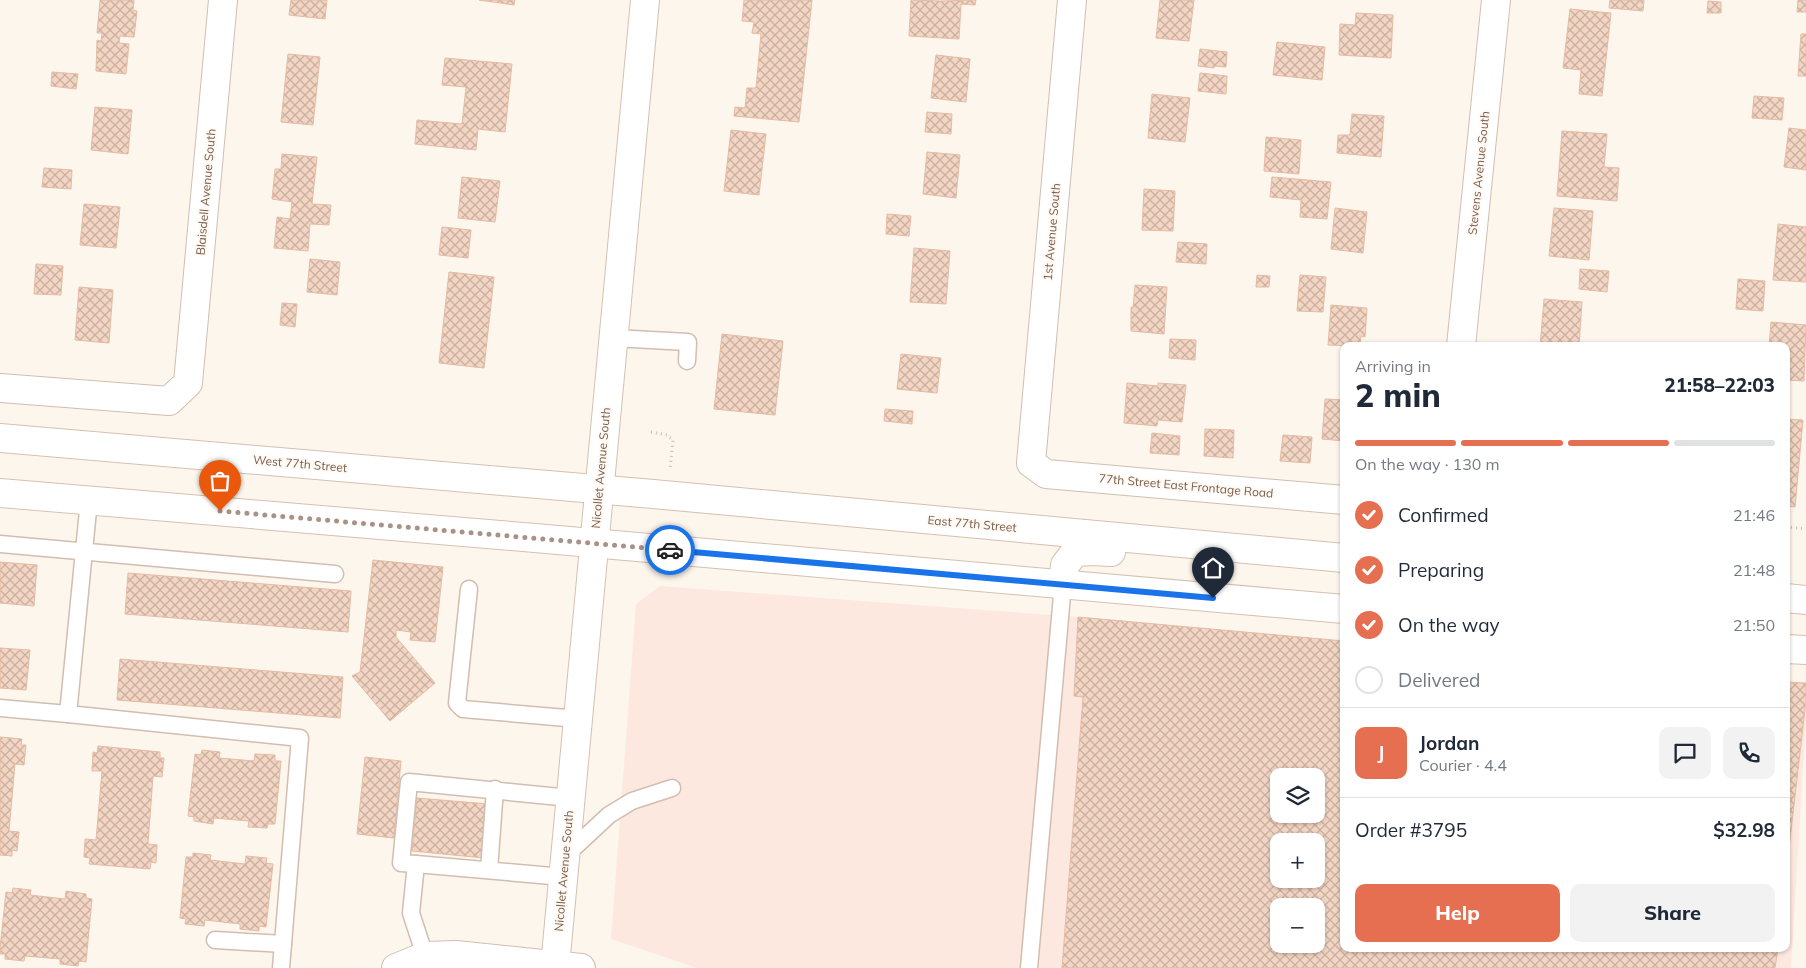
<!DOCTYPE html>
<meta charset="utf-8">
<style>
body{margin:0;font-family:Mulish,sans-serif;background:#f2f2f3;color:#1f2937;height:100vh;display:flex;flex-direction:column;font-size:19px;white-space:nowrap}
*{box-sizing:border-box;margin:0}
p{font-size:16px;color:#747a83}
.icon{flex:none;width:28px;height:28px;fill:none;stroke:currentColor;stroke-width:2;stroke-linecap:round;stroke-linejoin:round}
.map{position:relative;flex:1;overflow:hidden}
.details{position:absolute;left:1340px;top:342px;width:450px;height:610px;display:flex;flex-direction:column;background:#fff;border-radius:10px;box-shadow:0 1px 4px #0004}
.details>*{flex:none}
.controls{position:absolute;left:1270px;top:768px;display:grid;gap:10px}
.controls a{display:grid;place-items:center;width:55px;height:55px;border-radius:10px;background:#fff;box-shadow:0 1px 4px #0004;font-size:25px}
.pin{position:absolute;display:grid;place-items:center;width:42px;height:42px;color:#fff;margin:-51px -21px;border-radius:50% 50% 50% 0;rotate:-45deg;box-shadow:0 0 5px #0007}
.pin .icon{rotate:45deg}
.courier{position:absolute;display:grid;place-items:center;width:50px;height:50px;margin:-25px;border:4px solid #1a73e8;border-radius:50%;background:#fff;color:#222;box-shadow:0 1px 6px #0007}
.overview em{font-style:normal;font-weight:800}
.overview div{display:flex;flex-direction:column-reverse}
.overview{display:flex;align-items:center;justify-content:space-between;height:85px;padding:0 15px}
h1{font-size:32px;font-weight:800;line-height:38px}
.bar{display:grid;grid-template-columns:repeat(4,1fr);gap:8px 5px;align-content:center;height:60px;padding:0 15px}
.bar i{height:6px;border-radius:4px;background:#e0e1e3}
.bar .current{background:#e76f51}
.bar p{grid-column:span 4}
.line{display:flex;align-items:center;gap:12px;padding:0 15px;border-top:1px solid #e0e1e3}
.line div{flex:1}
.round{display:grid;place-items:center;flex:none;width:52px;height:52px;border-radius:10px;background:#f2f2f3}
ol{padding:0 15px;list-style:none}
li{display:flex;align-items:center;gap:15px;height:55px}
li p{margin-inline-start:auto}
li .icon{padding:5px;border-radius:50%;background:#e76f51;color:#fff;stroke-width:4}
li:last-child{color:#747a83}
li i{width:28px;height:28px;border:2px solid #e0e1e3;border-radius:50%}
.button{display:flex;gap:10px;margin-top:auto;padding:10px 15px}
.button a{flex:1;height:58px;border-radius:10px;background:#e76f51;color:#fff;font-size:20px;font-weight:800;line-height:58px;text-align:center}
.button a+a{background:#f2f2f3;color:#1f2937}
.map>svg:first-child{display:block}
.commercial{fill:#fde8e0;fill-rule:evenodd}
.building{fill:url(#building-cross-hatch);stroke:#e6bba3;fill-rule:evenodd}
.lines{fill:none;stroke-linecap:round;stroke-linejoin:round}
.lane-casing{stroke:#d1beb0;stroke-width:19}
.street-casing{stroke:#d1beb0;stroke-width:30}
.secondary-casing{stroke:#d6c0b0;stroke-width:30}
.path{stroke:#d9b8a5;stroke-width:3;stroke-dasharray:1 4;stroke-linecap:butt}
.lane{stroke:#fff;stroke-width:16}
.street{stroke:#fff;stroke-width:28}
.secondary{stroke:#fff;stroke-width:28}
.done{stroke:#a89285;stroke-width:5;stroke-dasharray:0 9}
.route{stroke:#1a73e8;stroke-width:6}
.labels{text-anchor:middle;stroke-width:4;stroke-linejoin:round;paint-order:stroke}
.street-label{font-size:12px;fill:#7a5c4d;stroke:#fffaf3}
</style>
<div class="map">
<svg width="1806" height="968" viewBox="0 0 1806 968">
<defs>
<pattern id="building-cross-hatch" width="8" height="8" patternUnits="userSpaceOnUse" patternTransform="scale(1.25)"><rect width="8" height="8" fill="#f3d5c3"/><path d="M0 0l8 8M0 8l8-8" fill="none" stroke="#cab0a1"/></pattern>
</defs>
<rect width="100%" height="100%" fill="#fdf6ec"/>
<path class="commercial" d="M660,586l418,31 266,24v308h442v-267l20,1v34l-15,251h-1094l-86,-29 25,-335zM1279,776h37v38h-37zM1279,841h37v38h-37zM1279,906h37v38h-37z"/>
<g class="building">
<path d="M100,0h34l-1,10 4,1 -3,26 -14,-1 -1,7 10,1 -3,30 -30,-3 1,-31 4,1 1,-8h-5z"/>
<path d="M291,0h36l-2,19 -36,-4z"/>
<path d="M479,0h36l-1,5z"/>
<path d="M744,0h68l-13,122 -65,-6 1,-9 10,1 2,-20h9l5,-54 -9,-1 2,-11 -12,-1z"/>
<path d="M911,0l30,1 35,-1 -1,5 -14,-1 -2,35 -50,-3z"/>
<path d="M1160,0h34l-5,41 -33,-3z"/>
<path d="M1610,0h34l-1,11 -34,-3z"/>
<path d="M1798,0h8v12h-9z"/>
<path d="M1708,1l13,1v11h-14z"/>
<path d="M1570,9l41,4 -9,83 -23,-2 2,-24 -18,-2z"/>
<path d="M1356,13l37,2 -2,43 -52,-3 1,-31 15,1z"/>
<path d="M1801,34h5v42h-8z"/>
<path d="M1277,42l48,5 -3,33 -49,-5z"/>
<path d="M1200,49l27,3 -1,15 -12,-1v2l-16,-2z"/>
<path d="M288,54l32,3 -7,68 -32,-3z"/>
<path d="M936,55l34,4 -4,43 -35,-4z"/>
<path d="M445,58l67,6 -7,68 -27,-3 -2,21 -61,-6 2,-24 45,4 4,-37 -24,-2z"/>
<path d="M52,72l26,2 -2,15 -25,-3z"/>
<path d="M1200,73l27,3 -1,18 -28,-3z"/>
<path d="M1152,94l38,4 -5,44 -37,-4z"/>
<path d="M1754,96l30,2 -2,22 -30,-2z"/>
<path d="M95,107l37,3 -4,44 -37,-4z"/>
<path d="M927,112l25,2 -1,20 -26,-2z"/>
<path d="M1352,114l32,2 -3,41 -44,-4 1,-18h12z"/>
<path d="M1789,128l17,2v40l-22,-3z"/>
<path d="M731,130l35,4 -7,61 -35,-4z"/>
<path d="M1562,131l45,3 -3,33 15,1 -2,33 -60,-5z"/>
<path d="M1266,137l35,3 -2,34 -35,-3z"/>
<path d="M927,152l33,3 -4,43 -33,-4z"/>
<path d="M282,154l35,3 -5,47 19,1 -2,20 -19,-1 -2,27 -34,-3 3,-31 13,2 2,-17 -20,-3 3,-30h6z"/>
<path d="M44,168l28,2 -1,19 -29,-2z"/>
<path d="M462,177l38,4 -5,41 -37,-4z"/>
<path d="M1272,177l59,5 -4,37 -27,-2 1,-17 -31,-3z"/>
<path d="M1144,189l31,2 -2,40 -31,-1z"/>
<path d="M84,204l36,3 -4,41 -36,-3z"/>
<path d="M1335,208l32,4 -4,41 -32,-4z"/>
<path d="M1554,208l39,3 -4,49 -40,-4z"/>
<path d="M887,214l24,2 -2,20 -23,-2z"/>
<path d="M1778,224l28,3v55l-33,-2z"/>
<path d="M442,227l29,3 -3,28 -29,-3z"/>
<path d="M1178,242l29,2 -1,20 -30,-2z"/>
<path d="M914,248l36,3 -4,53 -36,-2z"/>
<path d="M310,259l30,3 -3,33 -30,-3z"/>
<path d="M36,264l27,2 -2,29 -27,-1z"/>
<path d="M1580,269l29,2 -2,21 -28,-3z"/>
<path d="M449,272l45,5 -10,91 -45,-5z"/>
<path d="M1257,275l13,1 -1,11h-13z"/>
<path d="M1300,275l26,2 -3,35 -26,-1z"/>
<path d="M1738,279l27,2 -2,30 -27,-2z"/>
<path d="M1135,285l32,2 -3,47 -33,-3v-24l2,1z"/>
<path d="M79,287l34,3 -4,53 -34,-3z"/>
<path d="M1544,299l38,3 -3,44h-39z"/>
<path d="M282,303l15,1 -2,23 -15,-2z"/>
<path d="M1331,305l36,3 -2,29 -4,-1 -1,10 -32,-1z"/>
<path d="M1771,322l35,3 -2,56 -18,-1v-34h-17z"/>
<path d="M722,334l61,7 -8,74 -61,-6z"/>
<path d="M1170,339l26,1 -1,20 -26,-2z"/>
<path d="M901,354l40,4 -4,35 -40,-4z"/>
<path d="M1127,383l31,3v-3l28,2 -4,37 -24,-2 -1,6 -33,-3z"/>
<path d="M1325,399l19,1v41l-22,-2z"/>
<path d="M885,409l28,2 -1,13 -28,-3z"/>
<path d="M1786,419l17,1 -8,87 -9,-1z"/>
<path d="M1205,429l29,1 -1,28 -29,-2z"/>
<path d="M1152,433l28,3 -1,19 -29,-2z"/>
<path d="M1283,435l29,2 -2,26 -30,-2z"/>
<path d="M373,560l70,7 -8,75 -25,-2 1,-8 -15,-2v7l39,46 -45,38 -38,-45 8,-4z"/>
<path d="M0,562l37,3 -3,41 -34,-3z"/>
<path d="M128,573l223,18 -3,41 -223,-18z"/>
<path d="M1078,617l266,24v308h434l-3,19h-713l21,-271 -9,-1zM1279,776h37v38h-37zM1279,841h37v38h-37zM1279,906h37v38h-37z"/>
<path d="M0,648l30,2 -4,40 -26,-2z"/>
<path d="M120,659l223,18 -3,41 -223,-18z"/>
<path d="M1786,682l20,1v18l-20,173z"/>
<path d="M0,737l22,2 -1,6h5l-2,20 -9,-1 -6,67 10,1 -2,19 -5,-1v6l-12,-1z"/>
<path d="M98,746l62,6v6h4l-2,19 -9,-1 -5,68 9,1 -1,18 -5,-1 -1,7 -61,-5 1,-6 -6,-1 1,-18 11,1 6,-69h-10l1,-19 4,1z"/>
<path d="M202,750l18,2 -1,6 35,3 1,-7 20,1v6h6l-6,63h-7l-1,4 -19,-1 1,-6 -35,-3 -1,6 -19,-3v-4l-6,-1 7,-62 6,1z"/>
<path d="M365,757l36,4 -7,77 -37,-4z"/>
<path d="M417,798l72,6 -5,54 -72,-7z"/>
<path d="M193,853l18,2 -1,5 35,4 1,-8 21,2 -1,5 7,1 -7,63 -7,-1v5l-19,-2v-5l-35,-4 -1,6 -19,-2 1,-5 -6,-1 6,-61h7z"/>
<path d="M13,888l18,2 -1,5 35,4 1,-8 20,3v4l6,1 -6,63 -7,-1 -1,5 -18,-2v-5l-35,-3 -1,5 -19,-2v-5h-5v-6l6,-56 6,1z"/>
</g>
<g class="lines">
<defs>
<g id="lane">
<path d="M614,338l74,4 -1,19"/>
<path d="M0,544l335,30"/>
<path d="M469,589l-12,114 6,6 115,10"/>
<path d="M0,708l68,6 21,-214"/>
<path d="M68,714l232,24 -19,230"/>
<path d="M565,856l44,-41 23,-14 40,-13"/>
<path d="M416,864l-15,-1 8,-81 161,16"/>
<path d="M489,870l6,-81"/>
<path d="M215,940l68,4"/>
<path d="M425,956l-14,-43 5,-49 147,13"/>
<path d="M1029,968l34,-384"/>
</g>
<g id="street">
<path d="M1072,0l-41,463 15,11 298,26"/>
<path d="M1461,346l35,-346"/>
<path d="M0,388l169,13 19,-18 35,-383"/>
<path d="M396,968l29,-12 31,-1 125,13"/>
</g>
<g id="secondary">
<path d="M0,438l653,56 691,64"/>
<path d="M0,493l535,45 809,71"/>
<path d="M1063,584l2,-19 10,-13 17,-1 19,1"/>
<path d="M1786,598l20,2"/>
<path d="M1786,649l20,1"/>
<path d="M555,966l90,-966"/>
</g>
</defs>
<use href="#lane" class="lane-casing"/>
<use href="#street" class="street-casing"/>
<use href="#secondary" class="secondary-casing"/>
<g class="path">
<path d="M651,432l16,3 6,5 -3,29"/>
<path d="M1786,527l20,2"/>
</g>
<use href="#lane" class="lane"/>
<use href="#street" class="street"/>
<use href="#secondary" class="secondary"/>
</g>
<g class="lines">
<path class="done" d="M220,511l450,39"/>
<path class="route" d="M670,550l543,48"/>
</g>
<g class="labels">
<g class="street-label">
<text transform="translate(1479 173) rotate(-84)" y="4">Stevens Avenue South</text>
<text transform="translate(206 192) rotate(-85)" y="4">Blaisdell Avenue South</text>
<text transform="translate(1052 232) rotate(-85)" y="4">1st Avenue South</text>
<text transform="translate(300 464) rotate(5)" y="4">West 77th Street</text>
<text transform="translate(601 468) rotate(-85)" y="4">Nicollet Avenue South</text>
<text transform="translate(1186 486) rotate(5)" y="4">77th Street East Frontage Road</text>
<text transform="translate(972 524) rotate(5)" y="4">East 77th Street</text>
<text transform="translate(564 871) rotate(-85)" y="4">Nicollet Avenue South</text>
</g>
</g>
</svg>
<div class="controls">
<a><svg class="icon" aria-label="layers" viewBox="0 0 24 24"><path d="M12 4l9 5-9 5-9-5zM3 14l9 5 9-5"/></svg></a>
<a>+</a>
<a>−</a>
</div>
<div class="pin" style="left:220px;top:511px;background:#ea580c"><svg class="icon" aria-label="bag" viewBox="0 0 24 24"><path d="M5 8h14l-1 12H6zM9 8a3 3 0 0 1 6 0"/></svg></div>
<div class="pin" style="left:1213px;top:598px;background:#1f2937"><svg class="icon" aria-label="home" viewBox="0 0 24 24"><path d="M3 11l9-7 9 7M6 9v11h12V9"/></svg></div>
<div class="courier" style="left:670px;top:550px"><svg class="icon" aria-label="car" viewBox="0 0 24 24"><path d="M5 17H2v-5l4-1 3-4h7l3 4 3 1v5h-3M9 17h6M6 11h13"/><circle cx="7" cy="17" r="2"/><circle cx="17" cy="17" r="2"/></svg></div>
<section class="details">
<div class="overview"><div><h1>2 min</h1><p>Arriving in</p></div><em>21:58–22:03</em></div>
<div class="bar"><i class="current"></i><i class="current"></i><i class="current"></i><i></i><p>On the way · 130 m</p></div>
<ol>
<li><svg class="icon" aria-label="check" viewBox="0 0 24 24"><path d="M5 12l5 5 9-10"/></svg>Confirmed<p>21:46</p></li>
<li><svg class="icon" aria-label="check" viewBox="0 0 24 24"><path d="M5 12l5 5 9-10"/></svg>Preparing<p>21:48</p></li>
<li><svg class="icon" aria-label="check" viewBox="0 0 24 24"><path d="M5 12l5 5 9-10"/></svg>On the way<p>21:50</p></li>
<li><i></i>Delivered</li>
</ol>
<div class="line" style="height:90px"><b class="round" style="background:#e76f51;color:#fff">J</b><div><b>Jordan</b><p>Courier · 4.4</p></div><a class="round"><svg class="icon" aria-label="chat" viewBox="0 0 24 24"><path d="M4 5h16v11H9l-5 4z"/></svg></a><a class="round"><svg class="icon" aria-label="phone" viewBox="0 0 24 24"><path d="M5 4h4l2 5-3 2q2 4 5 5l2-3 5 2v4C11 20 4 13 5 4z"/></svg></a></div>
<div class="line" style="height:65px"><div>Order #3795</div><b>$32.98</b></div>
<div class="button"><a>Help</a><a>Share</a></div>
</section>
</div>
